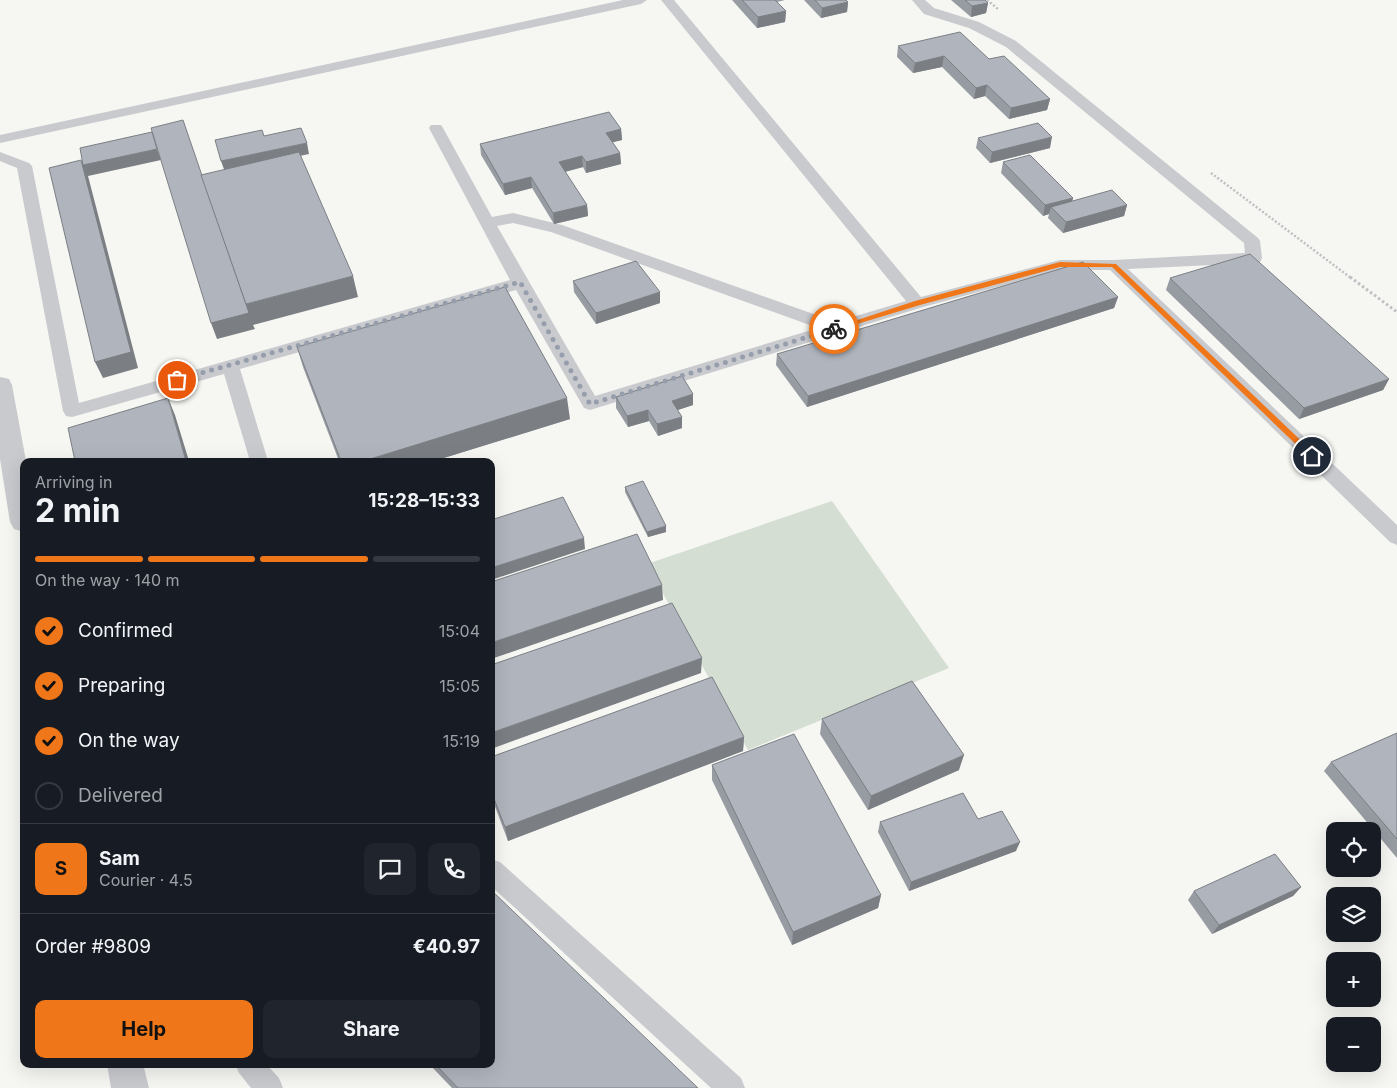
<!DOCTYPE html>
<meta charset="utf-8">
<style>
body{margin:0;font-family:Inter,sans-serif;background:#20242c;color:#f1f3f6;height:100vh;display:flex;flex-direction:column;font-size:19px;white-space:nowrap}
*{box-sizing:border-box;margin:0}
p{font-size:16px;color:#9ea1a6}
.icon{flex:none;width:28px;height:28px;fill:none;stroke:currentColor;stroke-width:2;stroke-linecap:round;stroke-linejoin:round}
.map{position:relative;flex:1;overflow:hidden}
.panel{position:absolute;left:20px;top:458px;width:475px;height:610px;display:flex;flex-direction:column;background:#171b24;border-radius:10px;box-shadow:0 5px 20px #0002}
.panel>*{flex:none}
.controls{position:absolute;left:1326px;top:822px;display:grid;gap:10px}
.controls a{display:grid;place-items:center;width:55px;height:55px;border-radius:10px;background:#171b24;box-shadow:0 5px 20px #0002;font-size:25px}
.pin{position:absolute;display:grid;place-items:center;width:42px;height:42px;color:#fff;margin:-21px;border:2px solid #fff;border-radius:50%;box-shadow:0 1px 5px #0007}
.courier{position:absolute;display:grid;place-items:center;width:50px;height:50px;margin:-25px;border:4px solid #ef7719;border-radius:50%;background:#fff;color:#222;box-shadow:0 1px 6px #0007}
.head em{font-style:normal;font-weight:700}
.head div{display:flex;flex-direction:column-reverse}
.head{display:flex;align-items:center;justify-content:space-between;height:85px;padding:0 15px}
h1{font-size:32px;font-weight:700;line-height:38px}
.bar{display:grid;grid-template-columns:repeat(4,1fr);gap:8px 5px;align-content:center;height:60px;padding:0 15px}
.bar i{height:6px;border-radius:4px;background:#363941}
.bar .current{background:#ef7719}
.bar p{grid-column:span 4}
.line{display:flex;align-items:center;gap:12px;padding:0 15px;border-top:1px solid #363941}
.line div{flex:1}
.round{display:grid;place-items:center;flex:none;width:52px;height:52px;border-radius:10px;background:#20242c}
ol{padding:0 15px;list-style:none}
li{display:flex;align-items:center;gap:15px;height:55px}
li p{margin-inline-start:auto}
li .icon{padding:5px;border-radius:50%;background:#ef7719;color:#111;stroke-width:4}
li:last-child{color:#9ea1a6}
li i{width:28px;height:28px;border:2px solid #363941;border-radius:50%}
.cta{display:flex;gap:10px;margin-top:auto;padding:10px 15px}
.cta a{flex:1;height:58px;border-radius:10px;background:#ef7719;color:#111;font-size:20px;font-weight:700;line-height:58px;text-align:center}
.cta a+a{background:#20242c;color:#f1f3f6}
.map>svg:first-child{display:block}
.green{fill:#d5ded3}
.lines{fill:none;stroke-linecap:round;stroke-linejoin:round}
.path-far1{stroke:#bfc0c3;stroke-width:2.5;stroke-dasharray:2 2;stroke-linecap:butt}
.path{stroke:#bfc0c3;stroke-width:3;stroke-dasharray:2.5 2.5;stroke-linecap:butt}
.lane{fill:#c8cace;fill-rule:evenodd}
.street{fill:#c8cace;fill-rule:evenodd}
.wall{fill:#979ca3}
.shaded-wall{fill:#7b7f84}
.building{fill:#b0b5bd;stroke:#7b7f84}
.route{fill:#ef7719}
.done{stroke:#969eac;stroke-width:5;stroke-dasharray:0 9}
</style>
<div class="map">
<svg width="1397" height="1088" viewBox="0 0 1397 1088">
<rect width="100%" height="100%" fill="#f6f6f2"/>
<path class="green" d="M832,501l117,167 -201,82 -101,-186z"/>
<g class="lines">
<g class="path-far1">
<path d="M987,0l11,9"/>
<path d="M1211,173l140,105"/>
</g>
<path class="path" d="M1350,277l47,35"/>
<g class="lane">
<path d="M623,0h24l-6,4 -641,139v-8z"/>
<path d="M661,0h13l247,297 139,-37h54l131,-7 -1,-10 -238,-196 -37,-19 -45,-14 -12,-14h13l9,8 45,14 37,19 242,197 2,3 2,17 -2,4 -6,1 -126,6 269,256v20l-7,-3 -280,-272h-50l-137,37 -333,103 -6,-2 -68,-118 -276,79 28,92h-18l-26,-87 -152,43 -6,-1 -3,-5 -46,-243 -17,-7v-9l29,11 3,3 47,237 431,-123 -81,-152 2,-3h10l2,3 49,89 21,-4 49,12 274,97 70,-21zM513,223l38,9 267,96 -223,68 -98,-170z"/>
<path d="M491,859l9,3 241,216 4,10h-34l-220,-202z"/>
<path d="M235,1064h31l13,14 4,10h-32l-12,-15z"/>
</g>
<g class="street">
<path d="M0,377l9,2 3,6 14,76h-2v71l-10,-3 -4,-7 -10,-63z"/>
<path d="M107,1064h36l6,24h-38z"/>
</g>
</g>
<g class="wall">
<path d="M732,0h53l-8,2 9,9 -1,11 -28,6z"/>
<path d="M804,0h42l2,2 -1,10 -26,6z"/>
<path d="M951,0h34l3,3 -2,10 -15,4z"/>
<path d="M898,46l91,13 61,40 -3,11 -38,9 -24,-23 -11,3 -32,-32 -29,6 -16,-16z"/>
<path d="M621,129l1,11 -10,2 8,11 1,11 -35,9 -3,-6 -18,5 22,33 1,11 -34,8 -22,-36 -27,7 -24,-40 -1,-11z"/>
<path d="M978,138l72,10 -60,15 -14,-15z"/>
<path d="M1003,162l70,36 -1,3 55,4 -3,11 -61,17 -15,-15 1,-4 -6,2 -42,-43z"/>
<path d="M1170,278l219,101 -6,11 -84,29 -133,-129z"/>
<path d="M573,281l87,22 -64,21 -22,-32z"/>
<path d="M1118,297l-4,11 -307,99 -31,-42 1,-11z"/>
<path d="M297,347l273,72 -136,42h-95l-36,-94z"/>
<path d="M616,397l77,8 -16,5 5,18 -24,8 -9,-15 -21,6 -12,-19z"/>
<path d="M625,487l41,45 -18,5 -23,-45z"/>
<path d="M822,719l137,51 -91,40 -48,-76z"/>
<path d="M1397,733v125l-73,-87 7,-9z"/>
<path d="M744,737l-1,14 -235,90 -17,-45v-39z"/>
<path d="M712,765l169,130 -3,13 -86,37 -80,-165z"/>
<path d="M978,819l38,32 -107,40 -31,-59 2,-10z"/>
<path d="M1301,887l-8,9 -81,38 -24,-34 6,-9z"/>
<path d="M429,1064h62l207,24h-246z"/>
</g>
<g class="shaded-wall">
<path d="M848,2l-1,10 -26,6 1,-10z"/>
<path d="M988,3l-2,10 -15,4 1,-11z"/>
<path d="M786,11l-1,11 -28,6 1,-11z"/>
<path d="M944,56l-2,11 -29,6 2,-10z"/>
<path d="M987,85l-2,11 -11,3 2,-11z"/>
<path d="M1050,99l-3,11 -38,9 2,-11z"/>
<path d="M621,129l1,11 -16,4v-11z"/>
<path d="M1052,137l-2,11 -60,15 2,-11z"/>
<path d="M307,143l2,11 -84,18 -4,-11z"/>
<path d="M157,149l4,11 -73,16 50,192 -35,10 -8,-16 -14,-202 2,5z"/>
<path d="M620,153l1,11 -35,9v-11z"/>
<path d="M582,156l1,11 -23,6 -1,-11z"/>
<path d="M531,177l1,11 -27,7 -2,-11z"/>
<path d="M1073,198l-3,11 -19,-2 -2,7 -6,2 2,-11z"/>
<path d="M587,205l1,11 -34,8 -1,-11z"/>
<path d="M1127,205l-3,11 -61,17 3,-11z"/>
<path d="M353,276l5,21 -105,28 2,4 -38,10 -6,-16 35,-19z"/>
<path d="M660,292v11l-64,21v-11z"/>
<path d="M1118,297l-4,11 -307,99 1,-11z"/>
<path d="M1389,379l-6,11 -84,29 5,-11z"/>
<path d="M693,394v11l-21,7v-11z"/>
<path d="M168,398l7,17 14,46h-3z"/>
<path d="M567,398l3,21 -136,42h-70z"/>
<path d="M648,410l1,11 -21,6 -1,-11z"/>
<path d="M682,417v11l-24,8 -1,-12z"/>
<path d="M666,526v6l-18,5 -1,-5z"/>
<path d="M584,538l1,11 -94,31v-12z"/>
<path d="M662,585l1,15 -172,59v-16z"/>
<path d="M702,658l-1,15 -210,76v-16z"/>
<path d="M744,737l-1,14 -235,90 -3,-14z"/>
<path d="M964,755l-5,15 -91,40 3,-14z"/>
<path d="M1020,842l-4,9 -107,40 2,-9z"/>
<path d="M1301,887l-8,9 -81,38 7,-9z"/>
<path d="M881,895l-3,13 -86,37 1,-13z"/>
</g>
<g class="building">
<path d="M742,0h33l11,11 -28,6z"/>
<path d="M815,0h31l2,2 -26,6z"/>
<path d="M965,0h20l3,3 -16,3z"/>
<path d="M960,32l29,27 15,-3 46,43 -39,9 -24,-23 -11,3 -32,-32 -29,7 -17,-17z"/>
<path d="M609,112l12,17 -15,4 14,20 -34,9 -4,-6 -23,6 28,43 -34,8 -22,-36 -28,7 -23,-40z"/>
<path d="M183,120l66,193 -38,10 -60,-195z"/>
<path d="M1038,123l14,14 -60,15 -14,-14z"/>
<path d="M301,128l6,15 -86,18 -6,-21 47,-10 2,6z"/>
<path d="M152,132l5,17 -74,16 -3,-17z"/>
<path d="M299,152l54,124 -107,28 -45,-129z"/>
<path d="M1030,155l43,43 -28,7 -42,-43z"/>
<path d="M81,160l50,192 -36,10 -46,-194z"/>
<path d="M1112,190l15,15 -61,17 -15,-15z"/>
<path d="M1250,254l139,125 -85,29 -134,-130z"/>
<path d="M636,261l24,31 -64,21 -23,-32z"/>
<path d="M1083,262l35,35 -310,99 -31,-42z"/>
<path d="M505,287l62,111 -203,63h-23l-44,-114z"/>
<path d="M682,376l11,18 -21,7 10,16 -25,7 -9,-14 -21,6 -11,-19z"/>
<path d="M168,398l18,63h-111l-7,-33z"/>
<path d="M643,481l23,45 -19,6 -22,-45z"/>
<path d="M563,497l21,41 -93,30v-48z"/>
<path d="M637,534l25,51 -171,58v-61z"/>
<path d="M672,603l30,55 -211,75v-68z"/>
<path d="M712,677l32,60 -239,90 -14,-36v-34z"/>
<path d="M912,681l52,74 -93,41 -49,-77z"/>
<path d="M1397,733v106l-66,-77z"/>
<path d="M794,734l87,161 -88,37 -81,-167z"/>
<path d="M963,793l15,26 24,-8 18,31 -109,40 -31,-60z"/>
<path d="M1275,854l26,33 -82,38 -25,-34z"/>
<path d="M491,890l207,198h-240l-23,-24h56z"/>
</g>
<path class="route" d="M1060,262l56,2 199,190v3h-6l-197,-190h-52l-140,38 -86,26 -4,-2 85,-28z"/>
<g class="lines">
<path class="done" d="M177,380l343,-98 70,122 244,-75"/>
</g>
</svg>
<div class="controls">
<a><svg class="icon" aria-label="locate" viewBox="0 0 24 24"><circle cx="12" cy="12" r="6"/><path d="M12 2v4M12 18v4M2 12h4M18 12h4"/></svg></a>
<a><svg class="icon" aria-label="layers" viewBox="0 0 24 24"><path d="M12 4l9 5-9 5-9-5zM3 14l9 5 9-5"/></svg></a>
<a>+</a>
<a>−</a>
</div>
<div class="pin" style="left:177px;top:380px;background:#ea580c"><svg class="icon" aria-label="bag" viewBox="0 0 24 24"><path d="M5 8h14l-1 12H6zM9 8a3 3 0 0 1 6 0"/></svg></div>
<div class="pin" style="left:1312px;top:456px;background:#1f2937"><svg class="icon" aria-label="home" viewBox="0 0 24 24"><path d="M3 11l9-7 9 7M6 9v11h12V9"/></svg></div>
<div class="courier" style="left:834px;top:329px"><svg class="icon" aria-label="bike" viewBox="0 0 24 24"><circle cx="6" cy="16" r="4"/><circle cx="18" cy="16" r="4"/><path d="M6 16l4-8h5l3 8M10 8l3 8H6M13 5h3"/></svg></div>
<section class="panel">
<div class="head"><div><h1>2 min</h1><p>Arriving in</p></div><em>15:28–15:33</em></div>
<div class="bar"><i class="current"></i><i class="current"></i><i class="current"></i><i></i><p>On the way · 140 m</p></div>
<ol>
<li><svg class="icon" aria-label="check" viewBox="0 0 24 24"><path d="M5 12l5 5 9-10"/></svg>Confirmed<p>15:04</p></li>
<li><svg class="icon" aria-label="check" viewBox="0 0 24 24"><path d="M5 12l5 5 9-10"/></svg>Preparing<p>15:05</p></li>
<li><svg class="icon" aria-label="check" viewBox="0 0 24 24"><path d="M5 12l5 5 9-10"/></svg>On the way<p>15:19</p></li>
<li><i></i>Delivered</li>
</ol>
<div class="line" style="height:90px"><b class="round" style="background:#ef7719;color:#111">S</b><div><b>Sam</b><p>Courier · 4.5</p></div><a class="round"><svg class="icon" aria-label="chat" viewBox="0 0 24 24"><path d="M4 5h16v11H9l-5 4z"/></svg></a><a class="round"><svg class="icon" aria-label="phone" viewBox="0 0 24 24"><path d="M5 4h4l2 5-3 2q2 4 5 5l2-3 5 2v4C11 20 4 13 5 4z"/></svg></a></div>
<div class="line" style="height:65px"><div>Order #9809</div><b>€40.97</b></div>
<div class="cta"><a>Help</a><a>Share</a></div>
</section>
</div>
